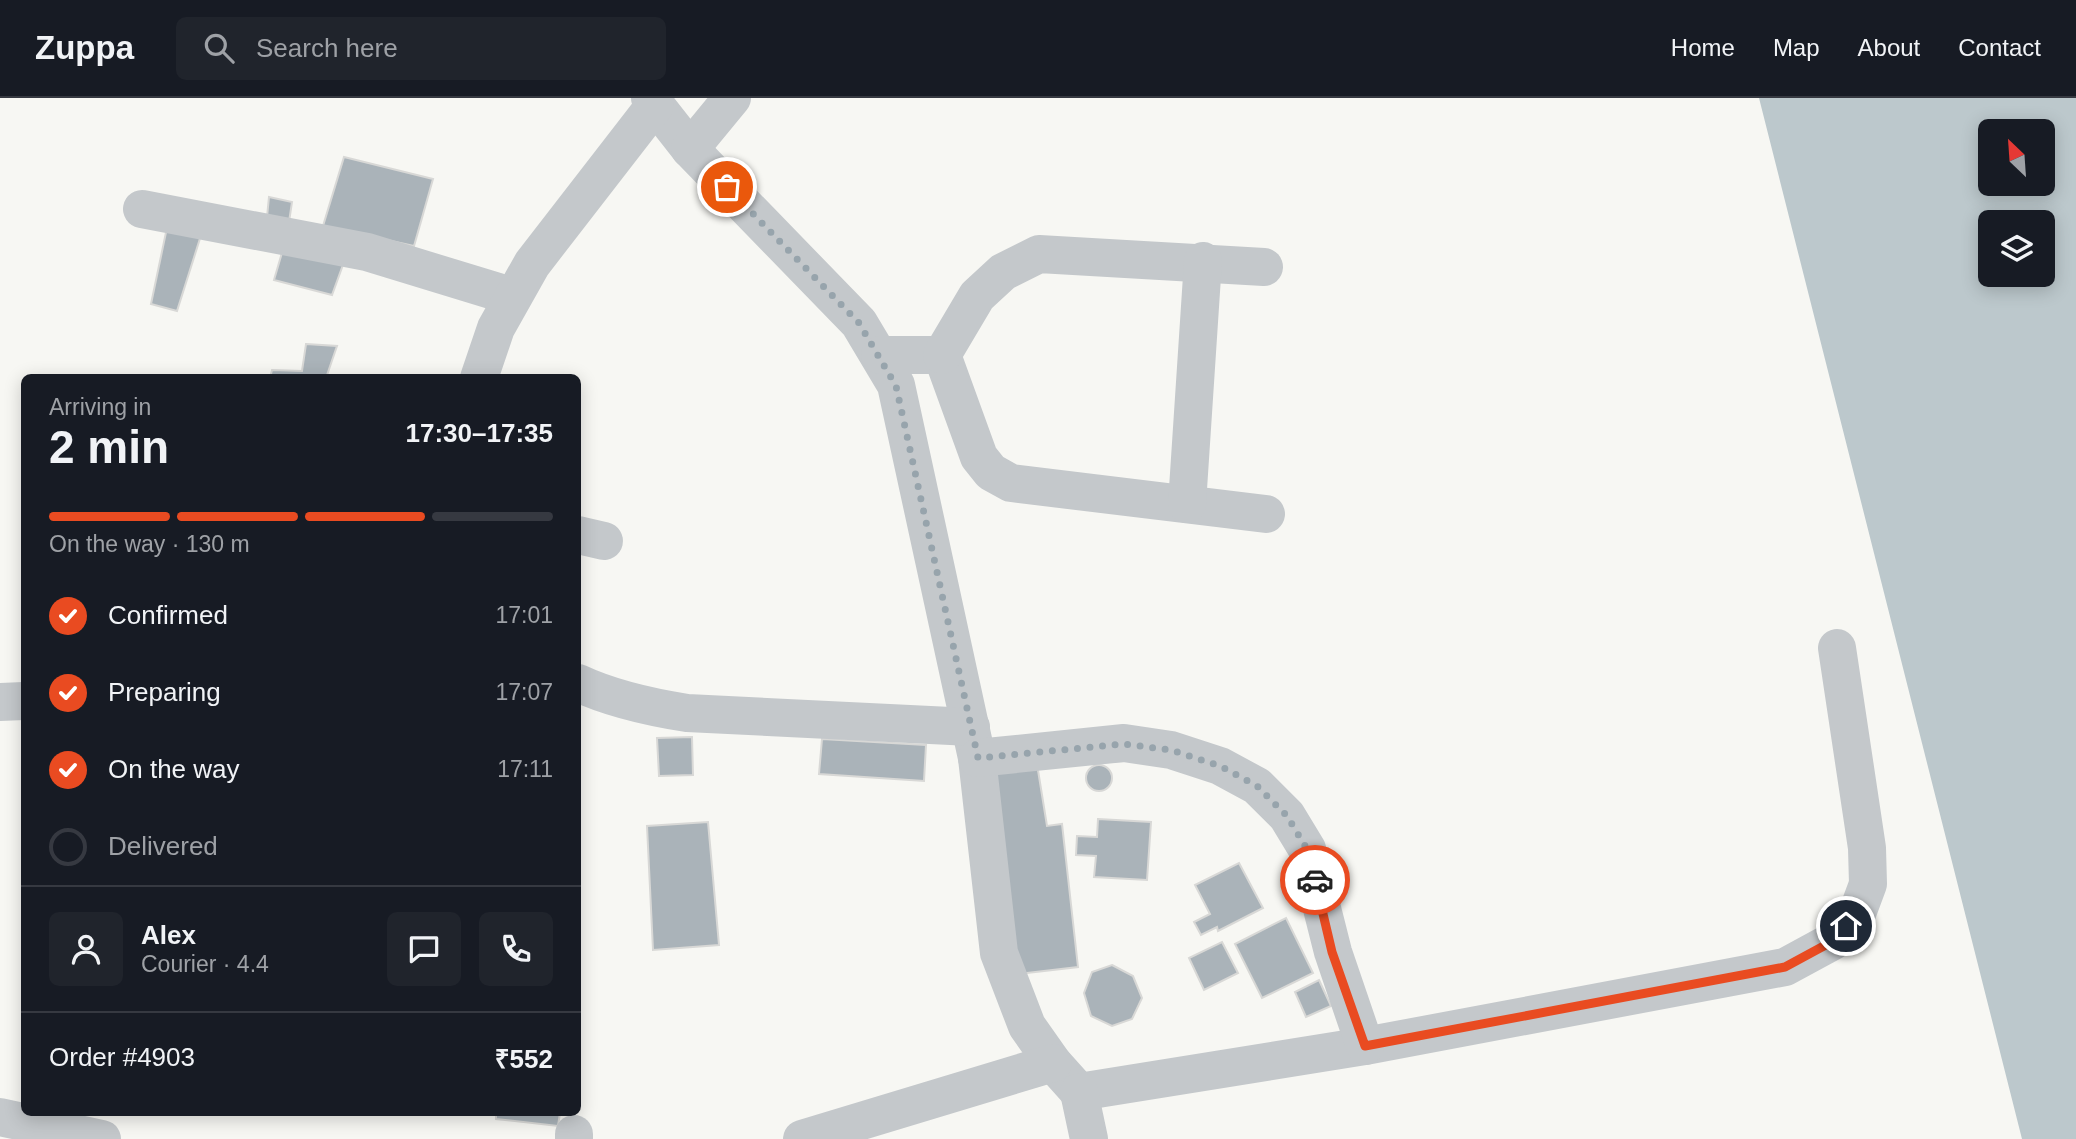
<!DOCTYPE html>
<meta charset="utf-8">
<style>
body{margin:0;font-family:Helvetica,sans-serif;background:#20242c;color:#f1f3f6;height:100vh;display:flex;flex-direction:column;font-size:26px;white-space:nowrap}
*{box-sizing:border-box;margin:0}
p{font-size:23px;color:#9ea1a6}
.icon{flex:none;width:38px;height:38px;fill:none;stroke:currentColor;stroke-width:2;stroke-linecap:round;stroke-linejoin:round}
.map{position:relative;flex:1;overflow:hidden}
.sheet{position:absolute;left:21px;top:276px;width:560px;height:742px;display:flex;flex-direction:column;background:#171b24;border-radius:10px;box-shadow:0 4px 18px #0003}
.sheet>*{flex:none}
.needle{width:46px;rotate:335deg}
.tools{position:absolute;left:1978px;top:21px;display:grid;gap:14px}
.tools a{display:grid;place-items:center;width:77px;height:77px;border-radius:10px;background:#171b24;box-shadow:0 4px 18px #0003;font-size:35px}
.pin{position:absolute;display:grid;place-items:center;width:60px;height:60px;color:#fff;margin:-30px;border:4px solid #fff;border-radius:50%;box-shadow:0 2px 7px #0007}
.courier{position:absolute;display:grid;place-items:center;width:70px;height:70px;margin:-35px;border:5px solid #e94b21;border-radius:50%;background:#fff;color:#222;box-shadow:0 2px 9px #0007}
.head em{font-style:normal;font-weight:800}
.head div{display:flex;flex-direction:column-reverse}
.head{display:flex;align-items:center;justify-content:space-between;height:119px;padding:0 28px}
h1{font-size:46px;font-weight:800;line-height:52px}
.bar{display:grid;grid-template-columns:repeat(4,1fr);gap:10px 7px;align-content:center;height:84px;padding:0 28px}
.bar i{height:9px;border-radius:5px;background:#363941}
.bar .on{background:#e94b21}
.bar p{grid-column:span 4}
.line{display:flex;align-items:center;gap:18px;padding:0 28px;border-top:2px solid #363941}
.line div{flex:1}
.round{display:grid;place-items:center;flex:none;width:74px;height:74px;border-radius:10px;background:#20242c}
ol{padding:0 28px;list-style:none}
li{display:flex;align-items:center;gap:21px;height:77px}
li p{margin-inline-start:auto}
li .icon{padding:7px;border-radius:50%;background:#e94b21;color:#fff;stroke-width:4}
li:last-child{color:#9ea1a6}
li i{width:38px;height:38px;border:4px solid #363941;border-radius:50%}
header{display:flex;align-items:center;gap:42px;box-sizing:border-box;height:98px;padding:0 35px;background:#171b24;border-bottom:2px solid #363941}
header strong{font-size:33px}
nav{display:flex;gap:38px;margin-inline-start:auto;font-size:24px}
.search{width:490px;height:63px;background:#20242c;display:flex;align-items:center;gap:18px;box-sizing:border-box;padding:0 24px;border-radius:10px;color:#9ea1a6;font-size:26px}
.map>svg:first-child{display:block}
.water{fill:#bcc8cc;fill-rule:evenodd}
.building{fill:#aab3b9;stroke:#d8d8d6;stroke-width:2}
.lines{fill:none;stroke-linecap:round;stroke-linejoin:round}
.minor{stroke:#c4c8cb;stroke-width:38}
.done{stroke:#97a4ac;stroke-width:7;stroke-dasharray:0 12.6}
.route{stroke:#e94b21;stroke-width:9}
</style>
<header>
<strong>Zuppa</strong>
<div class="search"><svg class="icon" aria-label="search" viewBox="0 0 24 24"><circle cx="10" cy="10" r="6"/><path d="M15 15l6 6"/></svg>Search here</div>
<nav><a>Home</a><a>Map</a><a>About</a><a>Contact</a></nav>
</header>
<div class="map">
<svg width="2076" height="1041" viewBox="0 0 2076 1041">
<rect width="100%" height="100%" fill="#f7f7f3"/>
<path class="water" d="M1759,0h317v1041h-54zM1990,33h52v53h-52zM1990,124h52v53h-52z"/>
<g class="building">
<path d="M344,59l89,22 -19,67 -91,-20z"/>
<path d="M269,99l23,5 -3,20 -22,-5z"/>
<path d="M169,120l34,11 -26,82 -26,-7z"/>
<path d="M286,141l62,12 -16,44 -58,-15z"/>
<path d="M306,246l31,2 -11,32h-56l2,-8 30,1z"/>
<path d="M692,639l1,38 -34,1 -2,-38z"/>
<path d="M822,641l104,6 -2,36 -105,-7z"/>
<path d="M1037,666l10,62 15,-2 16,143 -68,8 -17,-204z"/>
<circle cx="1099" cy="680" r="13"/>
<path d="M1098,721l53,3 -4,58 -53,-3 2,-21 -20,-1 1,-19 20,1z"/>
<path d="M708,724l11,123 -66,5 -6,-124z"/>
<path d="M1239,765l24,45 -45,23 -1,-4 -16,8 -7,-13 16,-8 -15,-29z"/>
<path d="M1286,820l27,55 -51,25 -27,-54z"/>
<path d="M1222,844l16,31 -34,17 -15,-32z"/>
<path d="M1112,867l21,11 9,22 -10,21 -20,7 -21,-10 -7,-23 8,-21z"/>
<path d="M1319,882l12,26 -25,11 -11,-25z"/>
<path d="M496,1015h64l-2,13 -62,-7z"/>
</g>
<g class="lines">
<g class="minor">
<path d="M650,0l40,51 169,174 37,62 81,373 22,195 28,73 26,37 26,29 286,-46 420,-79 48,-26 25,-30 10,-27 -1,-36 -30,-200"/>
<path d="M690,51l42,-51"/>
<path d="M142,111l225,43 144,44"/>
<path d="M880,257h62l37,102 12,15 20,11 255,31"/>
<path d="M942,257l35,-59 26,-24 36,-18 225,13"/>
<path d="M479,280l17,-50 36,-64 123,-159"/>
<path d="M1187,406l16,-243"/>
<path d="M578,437l26,6"/>
<path d="M578,585c34,16 71,24 109,30l284,14"/>
<path d="M0,604l24,-1"/>
<path d="M977,660l147,-15 47,7 49,16 37,20 30,30 20,33 26,103 32,94"/>
<path d="M1079,994l10,47"/>
<path d="M0,1019l102,22"/>
<path d="M574,1036v5"/>
<path d="M802,1041l251,-76"/>
</g>
</g>
<g class="lines">
<path class="done" d="M727,89l132,136 37,63 82,372 146,-14 47,6 49,16 37,20 30,30 20,33 8,31"/>
<path class="route" d="M1315,782l17,72 33,94 420,-79 48,-26 13,-15"/>
</g>
</svg>
<div class="tools">
<a><svg class="needle" viewBox="-14 -14 28 28"><path d="M0-13l5 13h-10z" fill="#e53935"/><path d="M0 13l5-13h-10z" fill="#9ea1a6"/></svg></a>
<a><svg class="icon" aria-label="layers" viewBox="0 0 24 24"><path d="M12 4l9 5-9 5-9-5zM3 14l9 5 9-5"/></svg></a>
</div>
<div class="pin" style="left:727px;top:89px;background:#ea580c"><svg class="icon" aria-label="bag" viewBox="0 0 24 24"><path d="M5 8h14l-1 12H6zM9 8a3 3 0 0 1 6 0"/></svg></div>
<div class="pin" style="left:1846px;top:828px;background:#1f2937"><svg class="icon" aria-label="home" viewBox="0 0 24 24"><path d="M3 11l9-7 9 7M6 9v11h12V9"/></svg></div>
<div class="courier" style="left:1315px;top:782px"><svg class="icon" aria-label="car" viewBox="0 0 24 24"><path d="M5 17H2v-5l4-1 3-4h7l3 4 3 1v5h-3M9 17h6M6 11h13"/><circle cx="7" cy="17" r="2"/><circle cx="17" cy="17" r="2"/></svg></div>
<section class="sheet">
<div class="head"><div><h1>2 min</h1><p>Arriving in</p></div><em>17:30–17:35</em></div>
<div class="bar"><i class="on"></i><i class="on"></i><i class="on"></i><i></i><p>On the way · 130 m</p></div>
<ol>
<li><svg class="icon" aria-label="check" viewBox="0 0 24 24"><path d="M5 12l5 5 9-10"/></svg>Confirmed<p>17:01</p></li>
<li><svg class="icon" aria-label="check" viewBox="0 0 24 24"><path d="M5 12l5 5 9-10"/></svg>Preparing<p>17:07</p></li>
<li><svg class="icon" aria-label="check" viewBox="0 0 24 24"><path d="M5 12l5 5 9-10"/></svg>On the way<p>17:11</p></li>
<li><i></i>Delivered</li>
</ol>
<div class="line" style="height:126px"><a class="round"><svg class="icon" aria-label="person" viewBox="0 0 24 24"><circle cx="12" cy="8" r="4"/><path d="M4 21q1-7 8-7t8 7"/></svg></a><div><b>Alex</b><p>Courier · 4.4</p></div><a class="round"><svg class="icon" aria-label="chat" viewBox="0 0 24 24"><path d="M4 5h16v11H9l-5 4z"/></svg></a><a class="round"><svg class="icon" aria-label="phone" viewBox="0 0 24 24"><path d="M5 4h4l2 5-3 2q2 4 5 5l2-3 5 2v4C11 20 4 13 5 4z"/></svg></a></div>
<div class="line" style="height:91px"><div>Order #4903</div><b>₹552</b></div>
</section>
</div>
